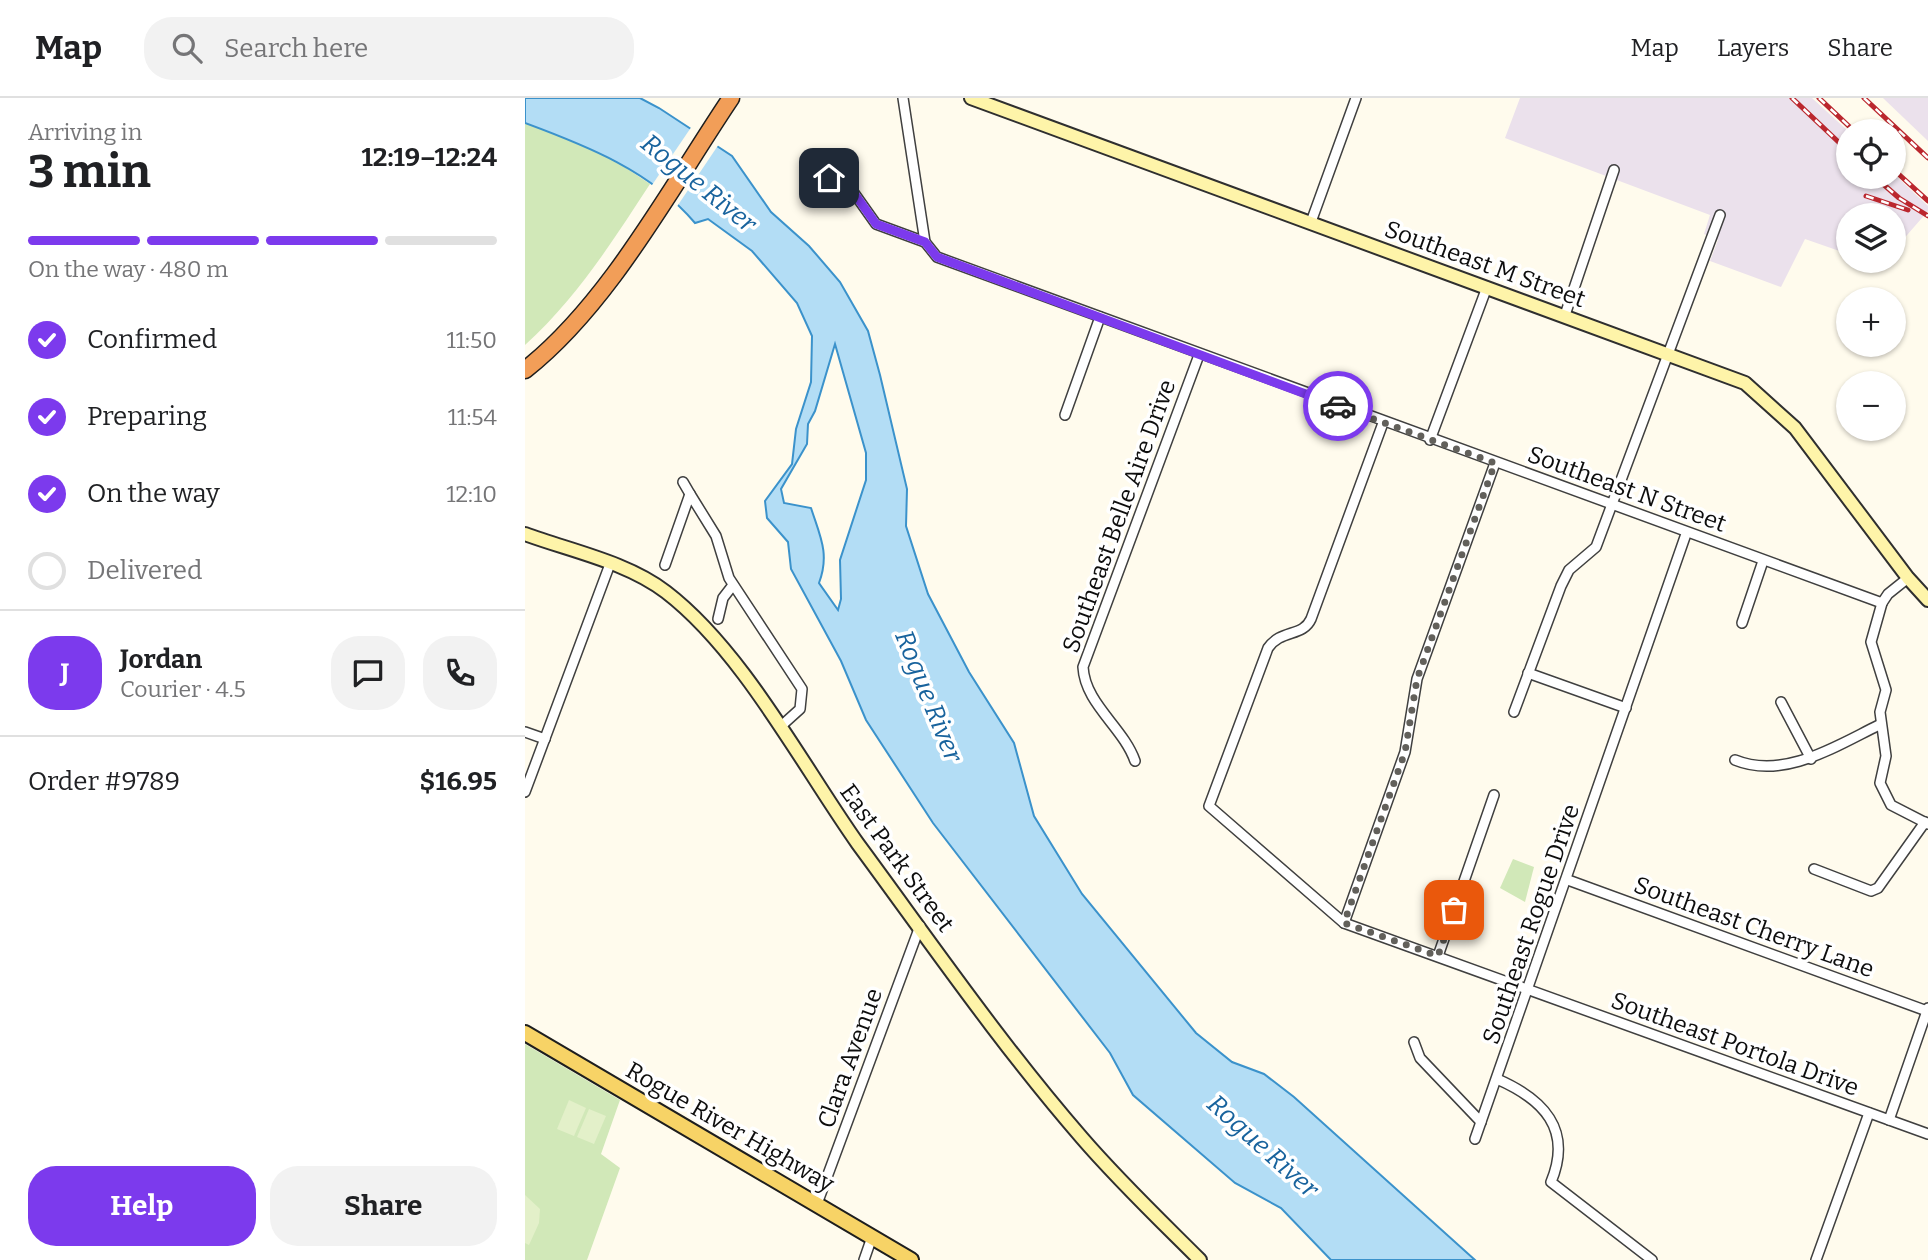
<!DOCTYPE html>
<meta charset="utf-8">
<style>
body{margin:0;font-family:Bitter,serif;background:#f2f2f2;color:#202124;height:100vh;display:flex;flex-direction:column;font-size:26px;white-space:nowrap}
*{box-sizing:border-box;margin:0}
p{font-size:23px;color:#757577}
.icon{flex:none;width:38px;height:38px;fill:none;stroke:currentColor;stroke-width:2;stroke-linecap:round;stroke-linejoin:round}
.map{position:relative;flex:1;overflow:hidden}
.details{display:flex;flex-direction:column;background:#fff;width:525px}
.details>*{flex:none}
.tools{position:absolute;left:1311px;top:21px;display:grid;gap:14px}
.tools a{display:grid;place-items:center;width:70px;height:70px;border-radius:50%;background:#fff;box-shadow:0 2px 5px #0004;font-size:35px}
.pin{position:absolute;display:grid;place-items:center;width:60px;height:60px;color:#fff;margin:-30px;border-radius:14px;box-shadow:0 4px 10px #0006}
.courier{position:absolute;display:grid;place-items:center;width:70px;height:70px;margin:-35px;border:5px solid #7c3aed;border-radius:50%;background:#fff;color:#222;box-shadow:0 2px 9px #0007}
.head em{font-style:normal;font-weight:700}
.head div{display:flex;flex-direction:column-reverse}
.head{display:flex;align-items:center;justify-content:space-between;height:119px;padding:0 28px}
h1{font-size:46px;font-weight:700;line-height:52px}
.bar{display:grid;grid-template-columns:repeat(4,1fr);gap:10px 7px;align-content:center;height:84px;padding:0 28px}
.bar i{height:9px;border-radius:5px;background:#e0e0e0}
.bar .selected{background:#7c3aed}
.bar p{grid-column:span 4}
.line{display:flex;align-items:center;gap:18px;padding:0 28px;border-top:2px solid #e0e0e0}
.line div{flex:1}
.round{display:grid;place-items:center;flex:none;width:74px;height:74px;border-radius:28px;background:#f2f2f2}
ol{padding:0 28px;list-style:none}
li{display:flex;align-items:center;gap:21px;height:77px}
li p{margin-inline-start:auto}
li .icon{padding:7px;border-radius:50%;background:#7c3aed;color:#fff;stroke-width:4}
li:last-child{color:#757577}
li i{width:38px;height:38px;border:4px solid #e0e0e0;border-radius:50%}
.primary-button{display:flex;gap:14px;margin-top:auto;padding:14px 28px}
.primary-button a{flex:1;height:80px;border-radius:28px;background:#7c3aed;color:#fff;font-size:28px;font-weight:700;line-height:80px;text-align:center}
.primary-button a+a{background:#f2f2f2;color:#202124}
header{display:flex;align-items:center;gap:42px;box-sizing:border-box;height:98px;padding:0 35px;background:#fff;border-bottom:2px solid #e0e0e0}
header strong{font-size:33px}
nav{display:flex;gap:38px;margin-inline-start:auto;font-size:24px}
.search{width:490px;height:63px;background:#f2f2f2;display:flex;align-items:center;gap:18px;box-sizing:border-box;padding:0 24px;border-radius:28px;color:#757577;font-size:26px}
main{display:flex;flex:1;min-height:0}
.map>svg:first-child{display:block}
.industrial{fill:#ebe1ec}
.green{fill:#d1e8b8}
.pitch{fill:#e3f0c9}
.water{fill:#b3ddf5;stroke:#3b92cb;stroke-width:2;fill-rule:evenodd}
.pier{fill:#fffbed}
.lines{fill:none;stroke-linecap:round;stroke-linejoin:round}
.street-casing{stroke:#404040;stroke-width:12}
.secondary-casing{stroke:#2f2f2f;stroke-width:16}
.primary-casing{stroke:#1e1e1e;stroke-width:18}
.highway-casing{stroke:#1e1e1e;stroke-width:19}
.street{stroke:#fff;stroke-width:9}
.secondary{stroke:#fef4a9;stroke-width:12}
.primary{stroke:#f7d366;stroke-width:14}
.highway{stroke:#f29e58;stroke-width:16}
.rail-casing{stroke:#bb272e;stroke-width:5}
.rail{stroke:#fff;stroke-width:2.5;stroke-dasharray:8;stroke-linecap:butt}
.done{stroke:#62605b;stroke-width:7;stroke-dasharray:0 12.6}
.route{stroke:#7c3aed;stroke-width:9}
.labels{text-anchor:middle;stroke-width:7;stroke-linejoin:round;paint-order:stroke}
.street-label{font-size:24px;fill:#0d0d0d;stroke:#fff}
.water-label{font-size:26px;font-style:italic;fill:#18639d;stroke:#fff}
</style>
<header>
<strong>Map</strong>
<div class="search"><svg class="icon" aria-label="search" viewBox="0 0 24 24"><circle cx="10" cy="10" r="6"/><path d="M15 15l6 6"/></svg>Search here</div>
<nav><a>Map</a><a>Layers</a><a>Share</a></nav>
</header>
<main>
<section class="details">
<div class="head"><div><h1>3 min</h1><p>Arriving in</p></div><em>12:19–12:24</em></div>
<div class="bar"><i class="selected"></i><i class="selected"></i><i class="selected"></i><i></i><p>On the way · 480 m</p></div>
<ol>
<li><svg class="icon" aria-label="check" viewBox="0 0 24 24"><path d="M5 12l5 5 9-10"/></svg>Confirmed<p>11:50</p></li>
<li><svg class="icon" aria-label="check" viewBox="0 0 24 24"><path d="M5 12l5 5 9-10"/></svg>Preparing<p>11:54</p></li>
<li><svg class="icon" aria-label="check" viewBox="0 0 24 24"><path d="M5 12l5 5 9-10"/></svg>On the way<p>12:10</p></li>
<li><i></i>Delivered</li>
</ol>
<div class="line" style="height:126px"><b class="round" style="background:#7c3aed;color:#fff">J</b><div><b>Jordan</b><p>Courier · 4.5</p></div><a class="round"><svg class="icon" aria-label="chat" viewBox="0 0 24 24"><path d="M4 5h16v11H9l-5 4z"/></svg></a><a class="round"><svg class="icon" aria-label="phone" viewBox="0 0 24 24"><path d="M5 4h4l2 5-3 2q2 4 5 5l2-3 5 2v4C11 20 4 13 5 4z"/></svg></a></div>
<div class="line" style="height:91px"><div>Order #9789</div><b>$16.95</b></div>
<div class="primary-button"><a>Help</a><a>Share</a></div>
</section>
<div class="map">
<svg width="1403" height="1162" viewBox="0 0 1403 1162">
<rect width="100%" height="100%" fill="#fffbed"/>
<g class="industrial">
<path d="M995,0h292l36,33v46h45l1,-3 34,32v5l-34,39 -1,-35h-45v39l-43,-15 -24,48 -71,-26 8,-21 -14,-6 6,-19 -205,-77z"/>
<path d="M1358,0h45v43z"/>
</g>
<g class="green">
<path d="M0,25l74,27 51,34c-38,58 -73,114 -125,161z"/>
<path d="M988,761l21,8 -9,35 -25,-14z"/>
<path d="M0,946l95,56 -19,54 19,14 -33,92h-62z"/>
</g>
<g class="pitch">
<path d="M44,1002l17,8 -12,28 -17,-7z"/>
<path d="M64,1011l17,7 -12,28 -17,-7z"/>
<path d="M0,1097l15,14 -1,14 -10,22 -4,-2z"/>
</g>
<path class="water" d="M0,0h115l19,10 73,48 39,56 38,34 31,36 28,49 12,44 27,114 -1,37 22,68 41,78 45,71 20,73 48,78 114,139 36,29 32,12 30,23 181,163h-144l-50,-52 -46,-25 -102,-88 -23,-42 -177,-230 -67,-103 -25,-59 -50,-92 -3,-27 -21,-24 -2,-17 27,-37 4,-35 15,-47 1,-46 -15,-33 -45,-52 -44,-32 -13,4c-44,-52 -108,-77 -170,-100zM310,246l31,109v27l-26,80 1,39 -3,11 -19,-27c11,-29 1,-47 -8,-75l-27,-5 -3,-14 26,-45 1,-20 7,-13z"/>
<path class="pier" d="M167,28l27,18 -43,64 -26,-20z"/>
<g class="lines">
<defs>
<g id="street">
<path d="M378,0l22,144 12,15 945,346 6,-9 20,-16"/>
<path d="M304,80l25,15 22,31 49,18"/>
<path d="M786,124l45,-124"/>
<path d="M1040,217l49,-145"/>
<path d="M540,317l35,-98"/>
<path d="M858,325l-72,196c-8,18 -30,10 -43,29l-59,158 135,117 584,211"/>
<path d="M905,342l57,-153"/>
<path d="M158,384l7,12"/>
<path d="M140,467l25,-71 26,42 13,42 73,111 -2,20 -20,18"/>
<path d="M1357,505l-11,39 15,48 -6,22 6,44 -6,27 11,22 37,19"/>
<path d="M193,521l5,-21 10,-13"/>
<path d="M1217,525l21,-62"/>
<path d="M1003,575l98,35"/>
<path d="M1256,604l30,57"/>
<path d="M989,614l47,-126 8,-16 27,-23 124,-332"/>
<path d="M0,634l20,7"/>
<path d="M1210,662c49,20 101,-14 144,-35"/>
<path d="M610,663c-12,-34 -50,-57 -52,-94l116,-312"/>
<path d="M0,694l85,-228"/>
<path d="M1289,771l57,22 7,-3 47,-66"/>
<path d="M1043,782l359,131"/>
<path d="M819,825l61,-171 12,-73 78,-216"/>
<path d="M913,858l56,-161"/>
<path d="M889,944l6,16 61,64"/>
<path d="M972,981c46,20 76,50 54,103l101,78"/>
<path d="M1364,1022l39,-112"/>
<path d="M950,1041l211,-605"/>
<path d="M292,1106l103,-278"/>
<path d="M339,1162l8,-23"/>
<path d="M1291,1162l53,-147"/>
</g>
<g id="secondary">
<path d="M446,0l774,285 50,45 113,150 20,22"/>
<path d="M0,436c46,17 102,28 141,58 77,59 136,173 192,252 73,99 144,202 224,294 37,43 78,82 118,122"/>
</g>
<path id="primary" d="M0,935l386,227"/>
<path id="highway" d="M0,272c84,-66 146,-183 206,-272"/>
</defs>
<use href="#street" class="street-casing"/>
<use href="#secondary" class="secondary-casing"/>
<use href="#primary" class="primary-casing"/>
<use href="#highway" class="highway-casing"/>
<use href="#street" class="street"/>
<use href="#secondary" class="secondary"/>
<use href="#primary" class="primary"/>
<use href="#highway" class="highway"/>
<defs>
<g id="rail">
<path d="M1267,0l56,53"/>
<path d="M1294,0l35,33"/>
<path d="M1339,0l64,60"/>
<path d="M1368,71l35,32"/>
<path d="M1350,79l24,21 29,18"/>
<path d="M1341,98l42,14"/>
</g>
</defs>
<use href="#rail" class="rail-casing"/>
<use href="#rail" class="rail"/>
</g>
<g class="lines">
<path class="done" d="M813,308l157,57 -78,216 -12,73 -61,171 94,33 16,-46"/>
<path class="route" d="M304,80l25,15 22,31 49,18 12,15 401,149"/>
</g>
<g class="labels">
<g class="street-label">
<text transform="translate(960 166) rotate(20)" y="8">Southeast M Street</text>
<text transform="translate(1102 391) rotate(20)" y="8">Southeast N Street</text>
<text transform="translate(594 418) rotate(-70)" y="8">Southeast Belle Aire Drive</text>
<text transform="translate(372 760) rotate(54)" y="8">East Park Street</text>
<text transform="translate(1006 826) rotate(-71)" y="8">Southeast Rogue Drive</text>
<text transform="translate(1229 829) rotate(20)" y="8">Southeast Cherry Lane</text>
<text transform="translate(1210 946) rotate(20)" y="8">Southeast Portola Drive</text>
<text transform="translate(325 960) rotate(-70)" y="8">Clara Avenue</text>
<text transform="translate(205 1029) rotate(30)" y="8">Rogue River Highway</text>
</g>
<g class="water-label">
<text transform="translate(174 85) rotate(39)" y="9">Rogue River</text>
<text transform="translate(404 598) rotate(68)" y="9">Rogue River</text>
<text transform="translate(738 1048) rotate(42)" y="9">Rogue River</text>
</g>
</g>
</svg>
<div class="tools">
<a><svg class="icon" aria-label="locate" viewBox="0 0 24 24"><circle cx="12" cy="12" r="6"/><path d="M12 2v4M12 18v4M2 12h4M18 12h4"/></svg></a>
<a><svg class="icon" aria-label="layers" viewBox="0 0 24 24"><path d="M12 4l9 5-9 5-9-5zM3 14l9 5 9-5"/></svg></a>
<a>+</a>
<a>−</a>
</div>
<div class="pin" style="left:929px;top:812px;background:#ea580c"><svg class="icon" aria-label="bag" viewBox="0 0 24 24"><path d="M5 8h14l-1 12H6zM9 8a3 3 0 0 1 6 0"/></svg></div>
<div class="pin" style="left:304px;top:80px;background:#1f2937"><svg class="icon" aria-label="home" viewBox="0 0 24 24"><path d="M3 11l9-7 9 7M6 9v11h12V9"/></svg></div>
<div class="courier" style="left:813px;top:308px"><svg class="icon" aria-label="car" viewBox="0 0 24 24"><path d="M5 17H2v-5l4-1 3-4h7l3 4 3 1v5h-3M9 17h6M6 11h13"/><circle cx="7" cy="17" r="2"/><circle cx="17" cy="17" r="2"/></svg></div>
</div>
</main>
